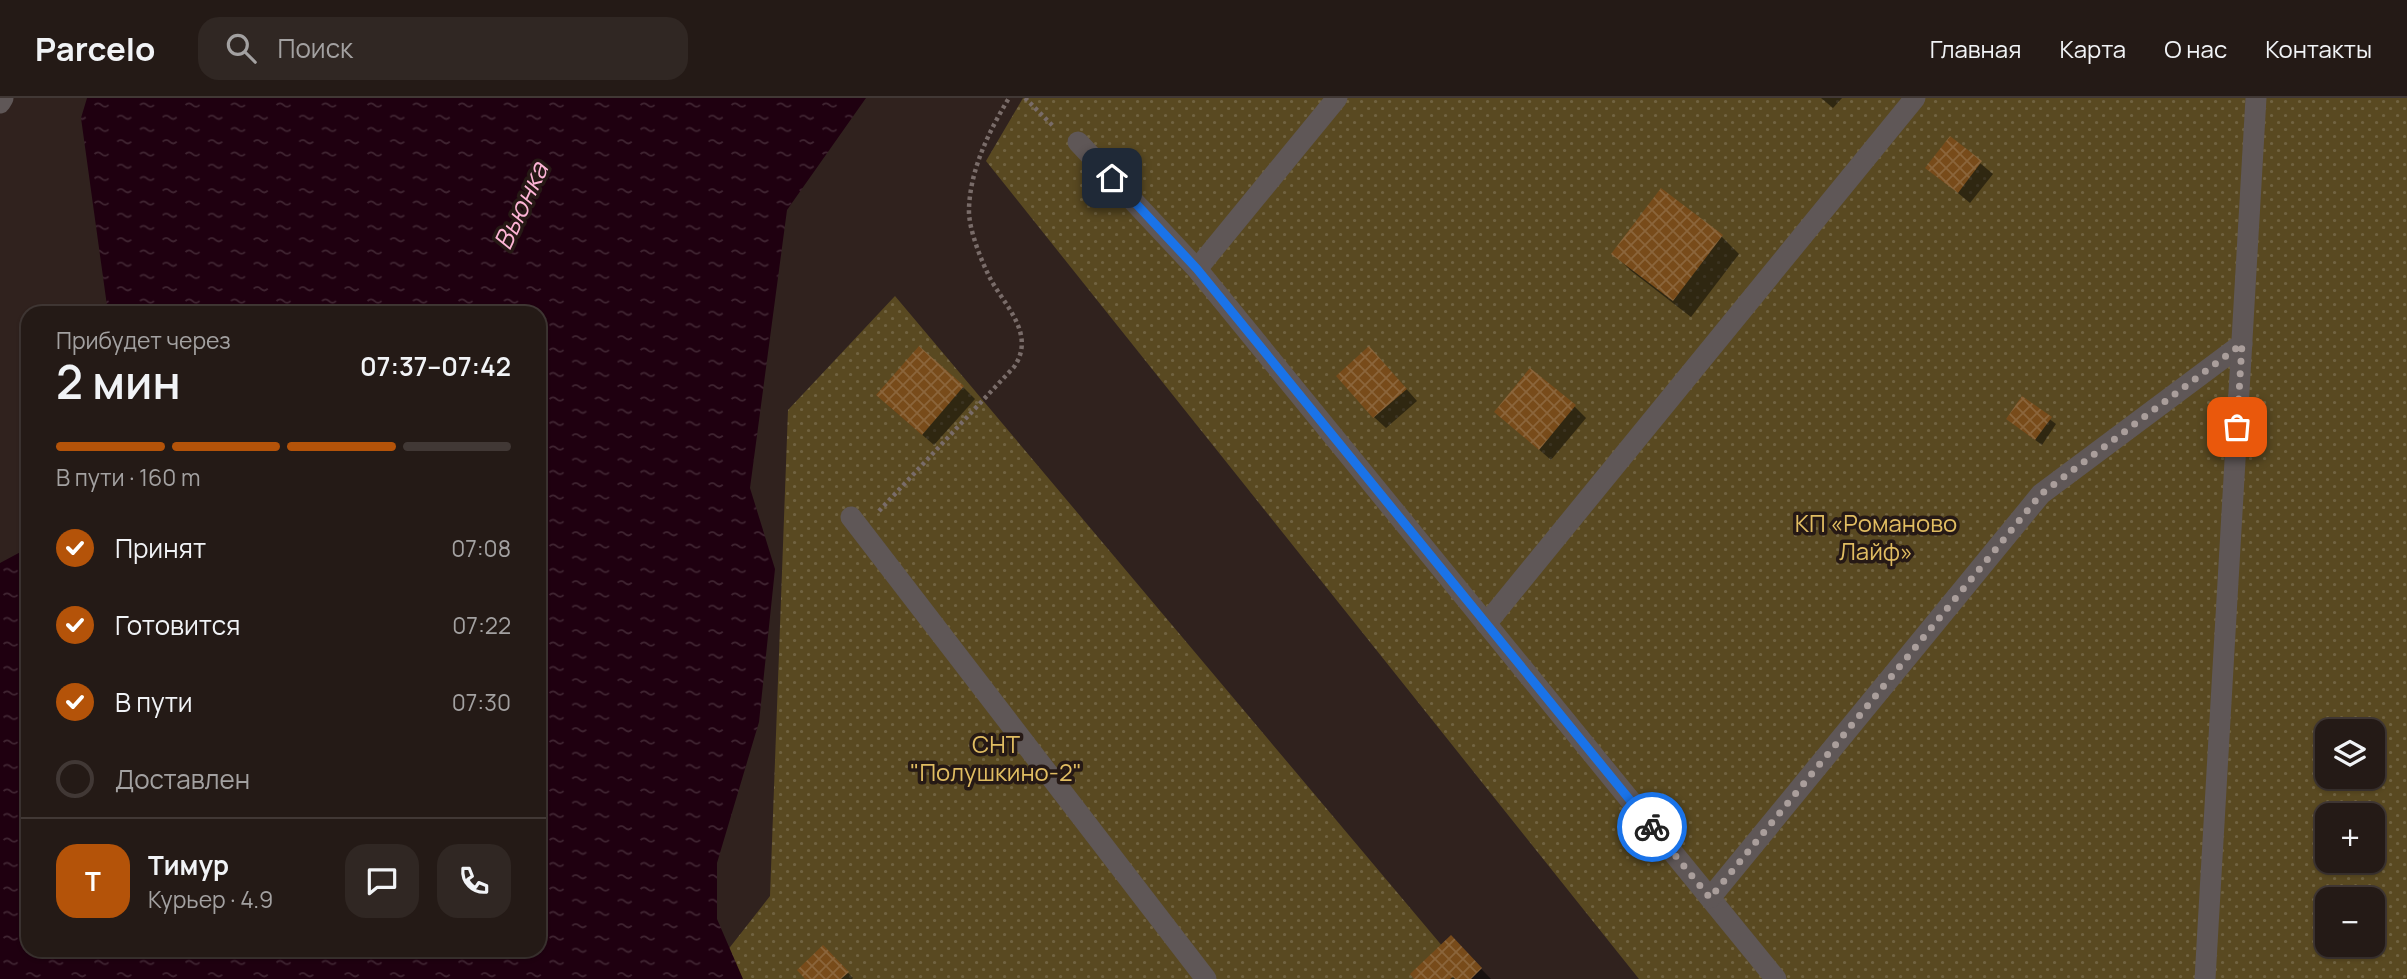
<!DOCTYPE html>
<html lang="ru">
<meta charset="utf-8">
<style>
body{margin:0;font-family:Manrope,sans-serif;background:#302723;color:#f1f3f6;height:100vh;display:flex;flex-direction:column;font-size:26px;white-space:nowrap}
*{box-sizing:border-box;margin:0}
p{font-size:23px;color:#a3a1a1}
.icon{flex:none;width:38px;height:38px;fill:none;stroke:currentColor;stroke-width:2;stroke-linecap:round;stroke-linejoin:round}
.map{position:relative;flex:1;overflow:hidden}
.drawer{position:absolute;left:21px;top:208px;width:525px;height:651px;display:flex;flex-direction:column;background:#241a16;border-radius:21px;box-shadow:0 2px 5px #0004,0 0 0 2px #413835}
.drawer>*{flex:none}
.tools{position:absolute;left:2315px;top:621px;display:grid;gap:14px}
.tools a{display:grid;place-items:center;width:70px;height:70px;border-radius:14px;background:#241a16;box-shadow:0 2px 5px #0004,0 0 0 2px #413835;font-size:35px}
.pin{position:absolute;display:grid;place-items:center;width:60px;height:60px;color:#fff;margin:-30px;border-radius:14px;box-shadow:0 4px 10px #0006}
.courier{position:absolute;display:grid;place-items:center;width:70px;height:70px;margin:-35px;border:5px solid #1a73e8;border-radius:50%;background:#fff;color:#222;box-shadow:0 2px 9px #0007}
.overview em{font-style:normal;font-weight:600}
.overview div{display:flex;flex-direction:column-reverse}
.overview{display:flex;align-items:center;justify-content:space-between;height:119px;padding:0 35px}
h1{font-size:46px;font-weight:600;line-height:52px}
.bar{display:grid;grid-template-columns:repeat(4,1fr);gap:10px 7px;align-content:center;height:84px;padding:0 35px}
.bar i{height:9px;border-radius:5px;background:#413835}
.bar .current{background:#b45309}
.bar p{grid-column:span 4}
.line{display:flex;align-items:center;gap:18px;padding:0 35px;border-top:2px solid #413835}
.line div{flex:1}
.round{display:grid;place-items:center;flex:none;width:74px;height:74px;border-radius:21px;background:#302723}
ol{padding:0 35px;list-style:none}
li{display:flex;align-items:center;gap:21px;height:77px}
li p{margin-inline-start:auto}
li .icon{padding:7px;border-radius:50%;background:#b45309;color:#fff;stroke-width:4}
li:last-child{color:#a3a1a1}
li i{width:38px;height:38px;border:4px solid #413835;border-radius:50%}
header{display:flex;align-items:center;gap:42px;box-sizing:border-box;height:98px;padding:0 35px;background:#241a16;border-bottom:2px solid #413835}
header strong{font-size:33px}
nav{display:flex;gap:38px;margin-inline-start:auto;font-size:24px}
.search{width:490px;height:63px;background:#302723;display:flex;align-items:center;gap:18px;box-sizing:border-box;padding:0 24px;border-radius:21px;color:#a3a1a1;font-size:26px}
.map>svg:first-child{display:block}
.green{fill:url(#green-dots);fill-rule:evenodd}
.water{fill:url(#water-ripples)}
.shadow{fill:#0007}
.building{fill:url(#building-cross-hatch)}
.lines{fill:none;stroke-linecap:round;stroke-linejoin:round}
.path{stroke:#796c69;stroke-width:4.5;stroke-dasharray:3.5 3.5;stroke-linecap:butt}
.minor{stroke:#5f5757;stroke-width:21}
.done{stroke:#aa9e9b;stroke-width:7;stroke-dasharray:0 12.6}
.route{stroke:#1a73e8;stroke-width:9}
.labels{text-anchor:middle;stroke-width:7;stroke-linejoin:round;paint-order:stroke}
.park-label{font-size:24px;fill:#e1bd62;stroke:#261915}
.water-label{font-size:26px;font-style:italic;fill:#fdb4d5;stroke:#261915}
</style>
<header>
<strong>Parcelo</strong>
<div class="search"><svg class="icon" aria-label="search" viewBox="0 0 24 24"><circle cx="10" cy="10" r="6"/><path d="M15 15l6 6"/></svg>Поиск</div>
<nav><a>Главная</a><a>Карта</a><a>О нас</a><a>Контакты</a></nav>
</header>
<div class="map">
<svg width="2407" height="881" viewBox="0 0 2407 881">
<defs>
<pattern id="green-dots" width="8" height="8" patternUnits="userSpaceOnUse" patternTransform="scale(1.75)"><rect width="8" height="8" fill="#594921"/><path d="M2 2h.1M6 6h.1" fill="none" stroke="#716341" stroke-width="1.8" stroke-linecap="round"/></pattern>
<pattern id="water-ripples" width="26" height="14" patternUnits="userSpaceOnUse" patternTransform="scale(1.75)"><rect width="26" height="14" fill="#1f0010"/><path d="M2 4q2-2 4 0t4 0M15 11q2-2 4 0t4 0" fill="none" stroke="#402532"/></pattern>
<pattern id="building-cross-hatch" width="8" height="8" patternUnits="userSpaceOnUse" patternTransform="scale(1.75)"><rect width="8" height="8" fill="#784b1a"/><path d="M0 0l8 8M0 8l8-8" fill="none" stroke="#8b653b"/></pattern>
</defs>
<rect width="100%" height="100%" fill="#30221e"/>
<g class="green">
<path d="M1023,0h1384v881h-768l-653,-818zM2328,634h45v45h-45zM2328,718h45v45h-45zM2328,802h45v45h-45z"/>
<path d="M895,198l575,683h-765l65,-83 18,-486z"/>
</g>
<path class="water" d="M87,0h779l-79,112 -37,278 25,81 -16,153 -42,141v56l26,60h-743v-416l28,-15v402h511v-637h-431l-27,-195z"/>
<g class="shadow">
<path d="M1821,0h21l-9,10z"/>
<path d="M1950,40l43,36 -23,29 -43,-36z"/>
<path d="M1662,93l60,46 17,17 -48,63 -61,-47 -17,-17z"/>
<path d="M1381,262l36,41 -31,27 -12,-11z"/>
<path d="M963,289l12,12 -41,46 -44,-38z"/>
<path d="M2023,301l33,25 -14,21 -28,-21z"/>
<path d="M1574,308l12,12 -35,42 -55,-48z"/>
<path d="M1451,840l40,41h-74z"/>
<path d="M823,849l30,31 -1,1h-44z"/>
</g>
<g class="building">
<path d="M1950,38l32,25 -24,32 -33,-25z"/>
<path d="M1661,90l62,47 -50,66 -62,-47z"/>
<path d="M919,248l45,40 -42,49 -46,-40z"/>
<path d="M1369,248l38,43 -34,29 -37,-42z"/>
<path d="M1530,270l46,37 -37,45 -45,-38z"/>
<path d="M2022,298l30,21 -17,23 -29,-21z"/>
<path d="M1451,837l31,33 -11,11h-16l-2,-2 -3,2h-36l-4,-5z"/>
<path d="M823,847l26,27 -8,7h-36l-8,-9z"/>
</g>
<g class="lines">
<g class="path">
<path d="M1025,0l29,29"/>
<path d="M879,413l135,-144c22,-32 -8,-60 -23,-87 -9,-17 -23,-52 -22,-71 1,-39 20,-78 40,-111"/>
</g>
<g class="minor">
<path d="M0,5l3,-5"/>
<path d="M1078,44l119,127 579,710"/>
<path d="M1197,171l140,-171"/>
<path d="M851,419l355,462"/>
<path d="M1486,526l429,-526"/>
<path d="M1710,800l331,-404 201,-150"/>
<path d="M2205,881l51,-881"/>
</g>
</g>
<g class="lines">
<path class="done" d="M1652,729l58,71 331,-404 201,-150 -5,83"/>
<path class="route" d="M1112,80l85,91 455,558"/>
</g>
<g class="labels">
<g class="park-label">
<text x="1876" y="434">КП «Романово<tspan x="1876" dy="28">Лайф»</tspan></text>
<text x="996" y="655">СНТ<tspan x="996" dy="28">"Полушкино-2"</tspan></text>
</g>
<g class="water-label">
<text transform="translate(521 108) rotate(-65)" y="9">Вьюнка</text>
</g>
</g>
</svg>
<div class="tools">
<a><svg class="icon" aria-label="layers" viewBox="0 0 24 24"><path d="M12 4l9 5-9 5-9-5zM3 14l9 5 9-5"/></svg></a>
<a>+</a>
<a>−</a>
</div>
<div class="pin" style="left:2237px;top:329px;background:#ea580c"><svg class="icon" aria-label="bag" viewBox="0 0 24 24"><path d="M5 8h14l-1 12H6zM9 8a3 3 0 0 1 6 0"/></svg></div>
<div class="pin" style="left:1112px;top:80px;background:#1f2937"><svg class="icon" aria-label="home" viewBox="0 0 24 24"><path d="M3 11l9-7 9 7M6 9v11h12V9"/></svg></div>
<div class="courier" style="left:1652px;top:729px"><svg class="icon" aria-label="bike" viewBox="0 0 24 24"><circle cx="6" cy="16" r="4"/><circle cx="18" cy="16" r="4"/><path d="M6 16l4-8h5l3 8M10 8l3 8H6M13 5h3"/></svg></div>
<section class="drawer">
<div class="overview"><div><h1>2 мин</h1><p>Прибудет через</p></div><em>07:37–07:42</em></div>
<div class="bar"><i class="current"></i><i class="current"></i><i class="current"></i><i></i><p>В пути · 160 m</p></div>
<ol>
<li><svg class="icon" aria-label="check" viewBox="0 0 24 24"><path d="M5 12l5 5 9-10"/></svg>Принят<p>07:08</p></li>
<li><svg class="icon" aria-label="check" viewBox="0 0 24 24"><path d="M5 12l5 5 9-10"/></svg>Готовится<p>07:22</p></li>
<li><svg class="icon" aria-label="check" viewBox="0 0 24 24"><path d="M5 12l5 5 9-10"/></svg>В пути<p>07:30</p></li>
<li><i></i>Доставлен</li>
</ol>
<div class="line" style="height:126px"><b class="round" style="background:#b45309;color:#fff">Т</b><div><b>Тимур</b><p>Курьер · 4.9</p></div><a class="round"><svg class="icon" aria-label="chat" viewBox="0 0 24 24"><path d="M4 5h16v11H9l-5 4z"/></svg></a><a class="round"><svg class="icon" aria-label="phone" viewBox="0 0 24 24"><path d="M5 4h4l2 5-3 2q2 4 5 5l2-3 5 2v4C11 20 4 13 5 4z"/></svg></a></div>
</section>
</div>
